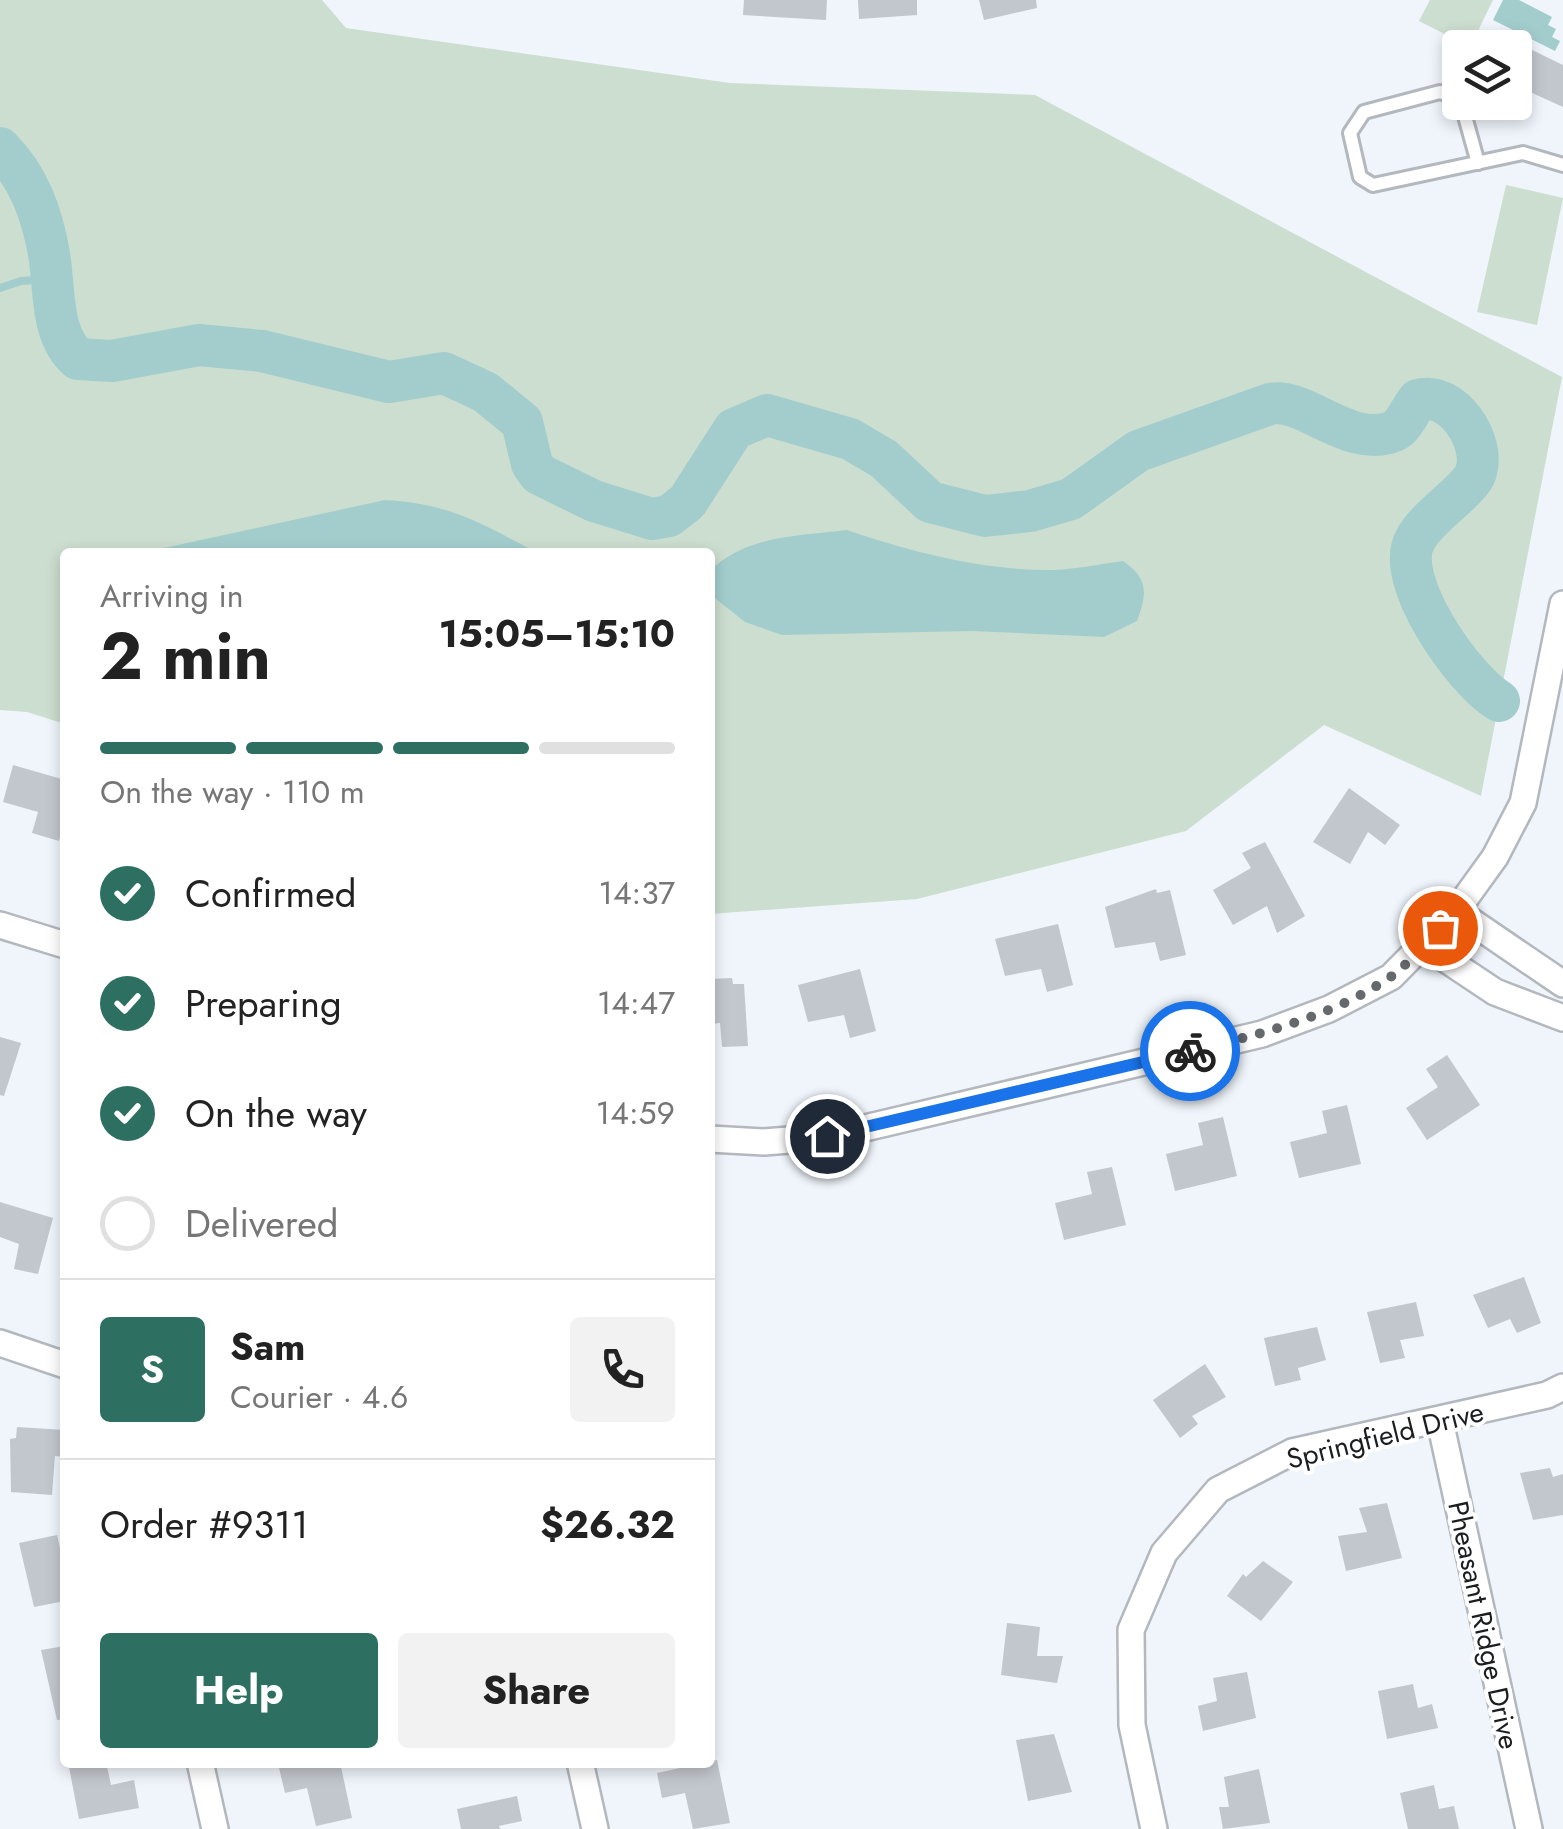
<!DOCTYPE html>
<meta charset="utf-8">
<style>
body{margin:0;font-family:Jost,sans-serif;background:#f2f2f2;color:#222;height:100vh;display:flex;flex-direction:column;font-size:38px;white-space:nowrap}
*{box-sizing:border-box;margin:0}
p{font-size:32px;color:#767676}
.icon{flex:none;width:55px;height:55px;fill:none;stroke:currentColor;stroke-width:2;stroke-linecap:round;stroke-linejoin:round}
.map{position:relative;flex:1;overflow:hidden}
.panel{position:absolute;left:60px;top:548px;width:655px;height:1220px;display:flex;flex-direction:column;background:#fff;border-radius:10px;box-shadow:0 5px 15px #0003}
.panel>*{flex:none}
.fabs{position:absolute;left:1442px;top:30px;display:grid;gap:20px}
.fabs a{display:grid;place-items:center;width:90px;height:90px;border-radius:10px;background:#fff;box-shadow:0 5px 15px #0003;font-size:50px}
.pin{position:absolute;display:grid;place-items:center;width:85px;height:85px;color:#fff;margin:-42px;border:5px solid #fff;border-radius:50%;box-shadow:0 2px 10px #0007}
.courier{position:absolute;display:grid;place-items:center;width:100px;height:100px;margin:-50px;border:8px solid #1a73e8;border-radius:50%;background:#fff;color:#222;box-shadow:0 2px 12px #0007}
.summary em{font-style:normal;font-weight:700}
.summary div{display:flex;flex-direction:column-reverse}
.summary{display:flex;align-items:center;justify-content:space-between;height:170px;padding:0 40px}
h1{font-size:65px;font-weight:700;line-height:75px}
.bar{display:grid;grid-template-columns:repeat(4,1fr);gap:15px 10px;align-content:center;height:120px;padding:0 40px}
.bar i{height:12px;border-radius:8px;background:#e0e0e0}
.bar .selected{background:#2d7061}
.bar p{grid-column:span 4}
.line{display:flex;align-items:center;gap:25px;padding:0 40px;border-top:2px solid #e0e0e0}
.line div{flex:1}
.round{display:grid;place-items:center;flex:none;width:105px;height:105px;border-radius:10px;background:#f2f2f2}
ol{padding:0 40px;list-style:none}
li{display:flex;align-items:center;gap:30px;height:110px}
li p{margin-inline-start:auto}
li .icon{padding:10px;border-radius:50%;background:#2d7061;color:#fff;stroke-width:4}
li:last-child{color:#767676}
li i{width:55px;height:55px;border:5px solid #e0e0e0;border-radius:50%}
.primary-button{display:flex;gap:20px;margin-top:auto;padding:20px 40px}
.primary-button a{flex:1;height:115px;border-radius:10px;background:#2d7061;color:#fff;font-size:40px;font-weight:700;line-height:115px;text-align:center}
.primary-button a+a{background:#f2f2f2;color:#222}
.map>svg:first-child{display:block}
.green{fill:#ccded0}
.water{fill:#a3cdcd}
.lines{fill:none;stroke-linecap:round;stroke-linejoin:round}
.stream{stroke:#a3cdcd;stroke-width:8}
.river{stroke:#a3cdcd;stroke-width:42}
.building{fill:#c2c7cd}
.service-casing{stroke:#b3b8be;stroke-width:18}
.minor-casing{stroke:#b3b8be;stroke-width:30}
.service{stroke:#fff;stroke-width:12}
.minor{stroke:#fff;stroke-width:25}
.done{stroke:#65696c;stroke-width:10;stroke-dasharray:0 18}
.route{stroke:#1a73e8;stroke-width:12}
.labels{text-anchor:middle;stroke-width:8;stroke-linejoin:round;paint-order:stroke}
.street-label{font-size:28px;fill:#1b1d1f;stroke:#fff}
</style>
<div class="map">
<svg width="1563" height="1829" viewBox="0 0 1563 1829">
<rect width="100%" height="100%" fill="#eff5fb"/>
<g class="green">
<path d="M0,0h322l24,28 384,55 305,12 527,282 -81,419 -157,-71 -138,106 -269,68 -207,15v-362h-645v172l-38,-12 -27,-2z"/>
<path d="M1430,0h63l-23,47 -51,-26z"/>
<path d="M1506,185l57,13 -26,127 -60,-13z"/>
</g>
<g class="water">
<path d="M1503,0h16l33,17 -4,8 8,4 -4,8 8,4 -5,10 -62,-31z"/>
<path d="M385,500c62,3 97,23 150,52h-389z"/>
<path d="M847,530c64,22 138,41 207,40 23,-1 47,-6 69,-9 26,18 24,33 14,60l-33,16 -132,-6 -190,4 -37,-13 -34,-27 -1,-24c36,-36 89,-35 137,-41z"/>
</g>
<g class="lines">
<path class="stream" d="M0,288l21,-7 32,-2"/>
<path class="river" d="M0,148c29,29 42,66 49,106 6,34 1,81 29,105l34,2 87,-16 63,6 127,31 55,-9 41,19 37,30 10,42 7,10 55,27 58,18 17,-3 18,-14 47,-73 33,-14 83,24 34,20 46,43 55,14 45,-5 41,-12 67,-48 132,-47c34,-8 80,46 124,27 10,-4 17,-23 24,-31 34,-10 68,41 58,72 -6,19 -48,43 -61,68 -22,40 49,140 84,161"/>
</g>
<g class="building">
<path d="M744,0h83l-1,20 -83,-5z"/>
<path d="M858,0h59v15l-58,4z"/>
<path d="M979,0h57l1,8 -53,12z"/>
<path d="M1530,49l33,16v42l-48,-22z"/>
<path d="M13,765l52,15v38l-6,23 -27,-8 6,-21 -35,-10z"/>
<path d="M1349,788l51,37 -15,20 -17,-13 -18,32 -37,-22z"/>
<path d="M1265,842l40,74 -28,17 -10,-27 -34,19 -20,-35 38,-22 -9,-15z"/>
<path d="M1156,889l1,4 13,-3 16,65 -26,6 -5,-19 -40,6 -10,-41z"/>
<path d="M1058,924l15,61 -26,7 -6,-23 -36,7 -10,-37z"/>
<path d="M860,969l16,62 -26,7 -6,-23 -36,7 -10,-37z"/>
<path d="M732,978l1,6h11l4,62 -26,1 -2,-24 -10,1v-45z"/>
<path d="M0,1037l21,6 -17,53 -4,-1z"/>
<path d="M1447,1055l33,50 -53,35 -21,-32 32,-21 -12,-18z"/>
<path d="M1347,1105l14,59 -62,14 -9,-36 37,-9 -5,-22z"/>
<path d="M1223,1117l14,59 -62,15 -9,-37 37,-9 -5,-22z"/>
<path d="M1112,1167l14,58 -62,15 -9,-37 37,-9 -5,-22z"/>
<path d="M0,1202l53,16 -15,56 -24,-5 5,-25 -19,-7z"/>
<path d="M1524,1277l17,46 -24,10 -7,-14 -22,9 -15,-33z"/>
<path d="M1416,1302l8,34 -24,4 5,18 -25,5 -13,-51z"/>
<path d="M1317,1327l9,33 -28,8 3,12 -26,6 -11,-48z"/>
<path d="M1205,1364l21,33 -34,19 6,8 -18,14 -27,-38z"/>
<path d="M17,1427l48,3v27l-10,-1 -3,39 -41,-3 -1,-53 6,-1z"/>
<path d="M1550,1468l3,9 10,-3v41l-30,5 -13,-47z"/>
<path d="M1387,1503l15,55 -56,13 -8,-35 29,-4 -8,-24z"/>
<path d="M57,1535l8,35v31l-31,6 -15,-64z"/>
<path d="M1263,1561l30,21 -32,39 -34,-25 16,-22 3,3z"/>
<path d="M1007,1623l33,4 -3,29h26l-6,27 -56,-8z"/>
<path d="M65,1646v73l-8,1 -16,-70z"/>
<path d="M1247,1672l9,46 -53,13 -5,-25 19,-5 -4,-23z"/>
<path d="M1413,1684l5,24 14,-4 6,24 -51,11 -9,-48z"/>
<path d="M1054,1734l18,58 -44,9 -12,-61z"/>
<path d="M717,1760l13,63 -37,6 -8,-36 -23,5 -5,-25z"/>
<path d="M68,1762h38l5,23 23,-5 5,28 -60,11z"/>
<path d="M305,1762h35l12,56 -36,8 -9,-38 -22,5 -6,-25z"/>
<path d="M1259,1769l11,54 -47,6 -4,-22h10l-5,-30z"/>
<path d="M1434,1785l5,24 15,-3 5,23h-51l-8,-36z"/>
<path d="M517,1796l5,25 -23,5 1,3h-39l-4,-20z"/>
</g>
<g class="lines">
<defs>
<g id="service">
<path d="M1460,99l-20,-7 -76,20 -14,21 10,44 13,8 150,-32 40,12"/>
<path d="M1461,102l17,61"/>
</g>
<g id="minor">
<path d="M1456,911l107,73"/>
<path d="M0,925l65,20"/>
<path d="M1423,944l72,48 68,26"/>
<path d="M710,1139l54,3 63,-5 435,-103 67,-25 62,-32 65,-66 39,-54 28,-54 40,-199"/>
<path d="M0,1343l65,22"/>
<path d="M1440,1421l89,408"/>
<path d="M200,1762l15,67"/>
<path d="M580,1762l15,67"/>
<path d="M1154,1829l-22,-104 -1,-95 33,-77 54,-63 74,-38 255,-57 16,-8"/>
</g>
</defs>
<use href="#service" class="service-casing"/>
<use href="#minor" class="minor-casing"/>
<use href="#service" class="service"/>
<use href="#minor" class="minor"/>
</g>
<g class="lines">
<path class="done" d="M1190,1051c68,-16 141,-34 199,-73 19,-13 35,-34 51,-50"/>
<path class="route" d="M827,1136l363,-85"/>
</g>
<g class="labels">
<g class="street-label">
<text transform="translate(1385 1435) rotate(-14)" y="10">Springfield Drive</text>
<text transform="translate(1484 1625) rotate(78)" y="10">Pheasant Ridge Drive</text>
</g>
</g>
</svg>
<div class="fabs">
<a><svg class="icon" aria-label="layers" viewBox="0 0 24 24"><path d="M12 4l9 5-9 5-9-5zM3 14l9 5 9-5"/></svg></a>
</div>
<div class="pin" style="left:1440px;top:928px;background:#ea580c"><svg class="icon" aria-label="bag" viewBox="0 0 24 24"><path d="M5 8h14l-1 12H6zM9 8a3 3 0 0 1 6 0"/></svg></div>
<div class="pin" style="left:827px;top:1136px;background:#1f2937"><svg class="icon" aria-label="home" viewBox="0 0 24 24"><path d="M3 11l9-7 9 7M6 9v11h12V9"/></svg></div>
<div class="courier" style="left:1190px;top:1051px"><svg class="icon" aria-label="bike" viewBox="0 0 24 24"><circle cx="6" cy="16" r="4"/><circle cx="18" cy="16" r="4"/><path d="M6 16l4-8h5l3 8M10 8l3 8H6M13 5h3"/></svg></div>
<section class="panel">
<div class="summary"><div><h1>2 min</h1><p>Arriving in</p></div><em>15:05–15:10</em></div>
<div class="bar"><i class="selected"></i><i class="selected"></i><i class="selected"></i><i></i><p>On the way · 110 m</p></div>
<ol>
<li><svg class="icon" aria-label="check" viewBox="0 0 24 24"><path d="M5 12l5 5 9-10"/></svg>Confirmed<p>14:37</p></li>
<li><svg class="icon" aria-label="check" viewBox="0 0 24 24"><path d="M5 12l5 5 9-10"/></svg>Preparing<p>14:47</p></li>
<li><svg class="icon" aria-label="check" viewBox="0 0 24 24"><path d="M5 12l5 5 9-10"/></svg>On the way<p>14:59</p></li>
<li><i></i>Delivered</li>
</ol>
<div class="line" style="height:180px"><b class="round" style="background:#2d7061;color:#fff">S</b><div><b>Sam</b><p>Courier · 4.6</p></div><a class="round"><svg class="icon" aria-label="phone" viewBox="0 0 24 24"><path d="M5 4h4l2 5-3 2q2 4 5 5l2-3 5 2v4C11 20 4 13 5 4z"/></svg></a></div>
<div class="line" style="height:130px"><div>Order #9311</div><b>$26.32</b></div>
<div class="primary-button"><a>Help</a><a>Share</a></div>
</section>
</div>
